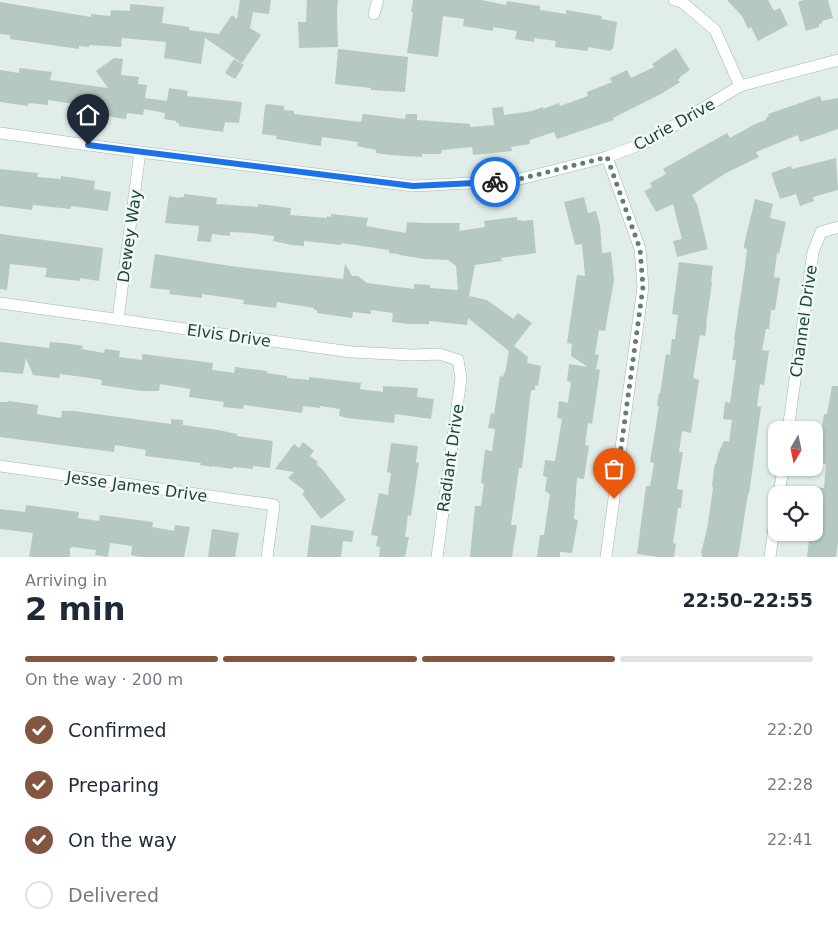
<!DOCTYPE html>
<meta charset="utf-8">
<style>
body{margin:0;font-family:"DejaVu Sans",sans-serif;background:#f2f2f3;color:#1f2937;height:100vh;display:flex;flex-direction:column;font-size:19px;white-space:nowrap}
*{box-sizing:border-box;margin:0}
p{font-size:16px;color:#747a83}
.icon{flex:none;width:28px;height:28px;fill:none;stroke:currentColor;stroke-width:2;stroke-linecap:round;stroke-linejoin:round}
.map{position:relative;height:557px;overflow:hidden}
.side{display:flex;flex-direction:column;background:#fff;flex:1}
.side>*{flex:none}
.needle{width:32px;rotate:189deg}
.controls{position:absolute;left:768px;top:421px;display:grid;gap:10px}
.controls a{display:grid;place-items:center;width:55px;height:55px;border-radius:10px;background:#fff;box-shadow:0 1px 4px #0004;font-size:25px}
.pin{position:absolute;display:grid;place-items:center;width:42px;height:42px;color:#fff;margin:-51px -21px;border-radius:50% 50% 50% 0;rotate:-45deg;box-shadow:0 0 5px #0007}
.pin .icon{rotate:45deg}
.courier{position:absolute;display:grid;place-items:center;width:50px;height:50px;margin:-25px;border:4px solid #1a73e8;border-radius:50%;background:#fff;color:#222;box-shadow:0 1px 6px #0007}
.overview em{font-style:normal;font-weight:800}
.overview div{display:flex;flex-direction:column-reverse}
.overview{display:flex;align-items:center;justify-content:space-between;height:85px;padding:0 25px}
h1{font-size:32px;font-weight:800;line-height:38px}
.bar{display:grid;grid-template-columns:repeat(4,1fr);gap:8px 5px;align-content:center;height:60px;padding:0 25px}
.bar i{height:6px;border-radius:4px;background:#e0e1e3}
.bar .active{background:#845540}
.bar p{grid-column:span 4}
ol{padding:0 25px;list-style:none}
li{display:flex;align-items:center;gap:15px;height:55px}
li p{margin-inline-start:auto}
li .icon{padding:5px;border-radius:50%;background:#845540;color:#fff;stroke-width:4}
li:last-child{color:#747a83}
li i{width:28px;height:28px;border:2px solid #e0e1e3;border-radius:50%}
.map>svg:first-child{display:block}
.building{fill:#b5c8c2}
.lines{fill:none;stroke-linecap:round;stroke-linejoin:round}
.minor-casing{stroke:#a2b5b0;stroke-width:12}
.minor{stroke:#fff;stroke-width:11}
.done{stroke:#637c77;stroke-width:5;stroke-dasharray:0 9}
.route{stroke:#1a73e8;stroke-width:6}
.labels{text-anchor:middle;stroke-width:5;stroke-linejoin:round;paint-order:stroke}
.street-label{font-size:16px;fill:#1f3f3a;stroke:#f1f9f6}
</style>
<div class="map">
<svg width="838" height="557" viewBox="0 0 838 557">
<rect width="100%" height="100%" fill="#e0ede8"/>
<g class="building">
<path d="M240,0h31l-2,14 -16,-2 -3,16 11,7 -19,28 -37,-25 -4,26 -37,-6 2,-16 -44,-4 -1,9 -32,-2v2l-10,-1v3l-69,-10v-4l-10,-1v-32l91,15v-3l19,2 1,-6 19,1v-7l34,3 -2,16 27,4v3l30,4 13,-19 5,4z"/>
<path d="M307,0h31l-1,12 1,35 -39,1 -1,-26h8z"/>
<path d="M413,0h68l25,5 1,-4 33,5v4l26,4v-4l36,6 -1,3 16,3 -4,27h-2v2l-23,-4v4l-33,-4 1,-6 -22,-3v4l-19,-3 2,-8 -24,-4v4l-30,-5 1,-7 -21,-3 -5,41 -31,-4 6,-41h-2z"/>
<path d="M727,0h41l6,11 6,-3 8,17 -30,16 -7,-14 -3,2 -6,-13z"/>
<path d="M804,0h24l5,18 -11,3v2l-3,1v3l-13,4 -8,-29z"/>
<path d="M676,48l14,22 -9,6 -3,4 2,2 -19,12 -48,24 1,2 -57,19 -3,-7 -24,8v4l-19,3 1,4 -39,4 -1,-8 -30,3 -1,4h-19v3l-32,-2 -14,-2v-3l-19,-4 1,-4 -36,-5 -1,9 -45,-7 1,-3 -15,-2 3,-28 2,-2 17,2v4l10,1v3l67,8 2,-8 42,5 1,-5h11v6l53,4v3l24,-2 -2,-17 11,-1 1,8 28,-4 11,-4v2l16,-6 1,3 28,-10 -1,-4 25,-10 -2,-4 17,-8 4,8 23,-11 -2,-3z"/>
<path d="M338,49l70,8 -3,35 -34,-2v-2l-36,-4z"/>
<path d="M114,58l9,1 -2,16 18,2 -1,7 9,1 -2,13 22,3 2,-13 19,3 -1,5 55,6 -3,21 -14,-1 -2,10 -44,-6v-3h-3v-2l-12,-2 1,-6 -21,-4 -1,6 -16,-2 -1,6 -46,-7 1,-7 -33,-5v5l-19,-2 -1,3 -28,-4v-32l19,3v-5l33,4 -2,8 58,8 -12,-17z"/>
<path d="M234,59l10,6 -9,14 -10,-6z"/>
<path d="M820,96l2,5 16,-3v31l-38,13 -2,-7 -42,17 3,5 -33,16 -34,22 5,9 11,45 -31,8 -4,-16 9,-2 -9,-35 -17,8 -12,-21 8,-4 -2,-4 16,-9 -3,-5 64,-36 3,5 25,-14 11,-4v-2l3,-2 -1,-2z"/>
<path d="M836,158l2,32 -25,7 1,4 -14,5 -4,-12 -16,5 -9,-26 20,-7 1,3z"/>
<path d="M0,169l38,4 -1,4 24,2v-3l34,5 -1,8 17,3 -3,19 -37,-5 -1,3 -37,-4 -1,5 -32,-4z"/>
<path d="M184,194l33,4 -1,6 42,3v-3l33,4 -1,7 37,3v-2l4,1v-3l37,4 -2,8 40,7 1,-11 17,1h36l-1,8 26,-4 -1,-6 33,-4v3h4v1l12,-1 3,33 -35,5 1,3 -27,4 -6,31 18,4 26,19 5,-6 14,10 -18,23 14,11 -1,6 14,3 -3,20 -3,-1v5h-4l-9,78h-3l-8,57h6l-5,32h-42l5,-51h6l3,-22 -3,-1 4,-33 7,1 3,-22 -7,-1 3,-15 3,1 6,-38 3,1 1,-4h1l4,-22 -41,-33 -1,7 -38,-4v3h-21l-16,-2 1,-9 -22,-3v4l-18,-2 -1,6 -35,-5v-3h-3v-2l-37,-6 -1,6 -33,-4 1,-4 -42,-6v4l-33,-4 1,-4 -20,-2 5,-34 75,12 113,13 2,-15 7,12h6l9,7 47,6v-5l16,1v3l28,2 -2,-24 -8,-6 -23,-1 -26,-4v-1l-10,-1v-3l-47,-7 -1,2 -37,-4v5l-12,-1 -19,-4 1,-5 -24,-3 -20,-1v4l-18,-2 -1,8 -14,-1 2,-15 -34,-3 4,-27 11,2v-1h4z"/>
<path d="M584,197l4,16 8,-2 4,14 2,28 9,-1 3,28 -9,51 -6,-1 -4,24 4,1 -3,14 4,1 -8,54 -4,-1 -3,22 4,1 -5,33 -7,-1 -3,41 4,1 -6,33 -12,-1v5h-23l3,-22h4l6,-41 -5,-3 2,-14 -4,-1 2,-16 10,1 7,-42 -5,-1 2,-17 9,2 3,-21 -4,-1 2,-17 19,3 -17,-11 1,-12 -5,-1 10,-68 8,1 -3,-32 -7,1 -11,-43z"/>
<path d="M755,199l18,5 -3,14 16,4 -7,32 -2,-1 -3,24 6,1 -5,32h-4l-2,19h-3l-4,21 7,1 -5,34 -4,-1 -3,22 4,1 -12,87h-1l-10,63h-36v-3l-1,-1 6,-24 6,-40 -1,-4 3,-22 1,1 2,-10 6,-13 5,1 3,-22 -9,-1 2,-17 5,1 6,-43h-4l3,-19 -1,-1 11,-73 2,-18 -3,-1v-3z"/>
<path d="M0,234l103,14 -4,33 -19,-3v3l-35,-4 2,-9 -37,-4 -3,26 -7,-1z"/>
<path d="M679,262l34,4 -2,16h1l-6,43h1l-2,11 -5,-1 -7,43 6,2 -8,53 -9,-2 -3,21h4l-6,37 6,1 -2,18h-3l-5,35 3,1 -2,13h-16l-21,-3 9,-68h4l4,-23 -4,-1 9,-56h-2l2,-13 1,1 6,-40 4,1 2,-16h3l3,-24 -6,-1z"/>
<path d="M0,342l49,6 1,-6 14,1 19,3 -1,3 22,4 1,-4 15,2 -1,6 23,3v-6l71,9 -1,7 22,3 1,-6 32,4v2l20,3v2l22,2v-3l52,6 -1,6 23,3v-6l35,2 -1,9 17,2 -3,20 -36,-5 -1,9 -47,-5 -8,-2 1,-7 -20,-3v2l-17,-2 -1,7 -58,-8 -1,4 -20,-2 1,-5 -35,-5 1,-8 -30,-5 -1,7h-18l-40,-6 1,-5 -19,-3 -23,-3 -1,4 -26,-3 -7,-17 -3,16 -23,-2z"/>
<path d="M832,386h6v156l-2,15h-29l3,-25h4v-45l10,1 2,-24 -6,-1 3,-16h-4l5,-33h3z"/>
<path d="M8,401l30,4 -1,9 24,4 1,-7h12l97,13v-5l12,1v5l35,5 19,4v2l36,5 -3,27 -17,-2v3l-20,-2v2l-21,-3v1l-12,-2 1,-2 -56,-7 1,-6 -31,-5 -1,7 -114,-15v-35h7z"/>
<path d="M303,442l11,9 -4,5 8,6 -2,2 6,5 24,31 -25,19 -19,-25 3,-3 -17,-13 6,-6 -19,-3 19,-25 5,4z"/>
<path d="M391,443l27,3 -2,16 3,1 -8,53 -3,-1 -3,22h4l-4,20h-26l1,-10 -4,-1 2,-10 -7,-1 8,-42 9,2 3,-22 -4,-1z"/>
<path d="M26,505l53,7 -1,6 21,3 1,-6 53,7 -1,5 22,4 1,-6 15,2 -6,30h-44l-9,-2 1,-9 -22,-3 -2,14 -13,-2 1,-5 -23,-3 -3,1v9h-41l4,-24 -33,-4v-20l25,3z"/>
<path d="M311,525l43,6 -2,11 -9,-1 -2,16h-34z"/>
<path d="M212,529l27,4 -4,24h-27z"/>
</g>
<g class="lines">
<defs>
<g id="minor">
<path d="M674,0l8,2 33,28 25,56"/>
<path d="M374,14l4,-14"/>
<path d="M0,133l140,19 273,34 99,-5 95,-24 40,-15 93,-56 98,-26"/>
<path d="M0,303l351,49 62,3 26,-1 19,6 3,18 -24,179"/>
<path d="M118,319l22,-167"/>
<path d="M788,430l25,-178 8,-20 17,-5"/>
<path d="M0,466l274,39 -7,52"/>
<path d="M779,495l4,-27"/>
<path d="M606,557l37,-270 -3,-38 -33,-92"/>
<path d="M770,557l6,-45"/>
</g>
</defs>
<use href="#minor" class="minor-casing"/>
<use href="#minor" class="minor"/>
</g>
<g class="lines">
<path class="done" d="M495,182l17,-1 95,-24 33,92 3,38 -29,212"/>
<path class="route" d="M88,145l325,41 82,-4"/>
</g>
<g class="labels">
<g class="street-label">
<text transform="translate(674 124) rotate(-29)" y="6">Curie Drive</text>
<text transform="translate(129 236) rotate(-82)" y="6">Dewey Way</text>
<text transform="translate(803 321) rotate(-82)" y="6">Channel Drive</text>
<text transform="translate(229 335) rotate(8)" y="6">Elvis Drive</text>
<text transform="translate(450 458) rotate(-82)" y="6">Radiant Drive</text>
<text transform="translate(137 486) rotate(8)" y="6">Jesse James Drive</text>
</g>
</g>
</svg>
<div class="controls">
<a><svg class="needle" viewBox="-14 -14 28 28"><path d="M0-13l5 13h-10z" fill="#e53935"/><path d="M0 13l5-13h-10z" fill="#747a83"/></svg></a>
<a><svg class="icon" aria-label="locate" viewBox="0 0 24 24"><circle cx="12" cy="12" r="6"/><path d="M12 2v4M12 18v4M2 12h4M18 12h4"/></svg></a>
</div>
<div class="pin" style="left:614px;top:499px;background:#ea580c"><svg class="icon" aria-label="bag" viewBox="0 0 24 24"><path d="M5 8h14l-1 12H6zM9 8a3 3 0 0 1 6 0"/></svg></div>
<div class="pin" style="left:88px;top:145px;background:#1f2937"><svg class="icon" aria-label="home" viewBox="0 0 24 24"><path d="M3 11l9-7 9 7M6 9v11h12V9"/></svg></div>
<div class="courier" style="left:495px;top:182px"><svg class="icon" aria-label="bike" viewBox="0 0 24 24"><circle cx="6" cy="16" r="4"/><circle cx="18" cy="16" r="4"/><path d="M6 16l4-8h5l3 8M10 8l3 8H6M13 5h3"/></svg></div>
</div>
<section class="side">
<div class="overview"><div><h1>2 min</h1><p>Arriving in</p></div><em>22:50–22:55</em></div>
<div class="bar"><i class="active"></i><i class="active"></i><i class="active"></i><i></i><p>On the way · 200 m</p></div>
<ol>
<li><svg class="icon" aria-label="check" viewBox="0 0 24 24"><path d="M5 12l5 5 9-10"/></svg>Confirmed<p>22:20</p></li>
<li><svg class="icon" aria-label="check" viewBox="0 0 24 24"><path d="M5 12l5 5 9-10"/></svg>Preparing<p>22:28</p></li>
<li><svg class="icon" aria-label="check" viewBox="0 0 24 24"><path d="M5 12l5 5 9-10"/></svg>On the way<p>22:41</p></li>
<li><i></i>Delivered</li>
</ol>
</section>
